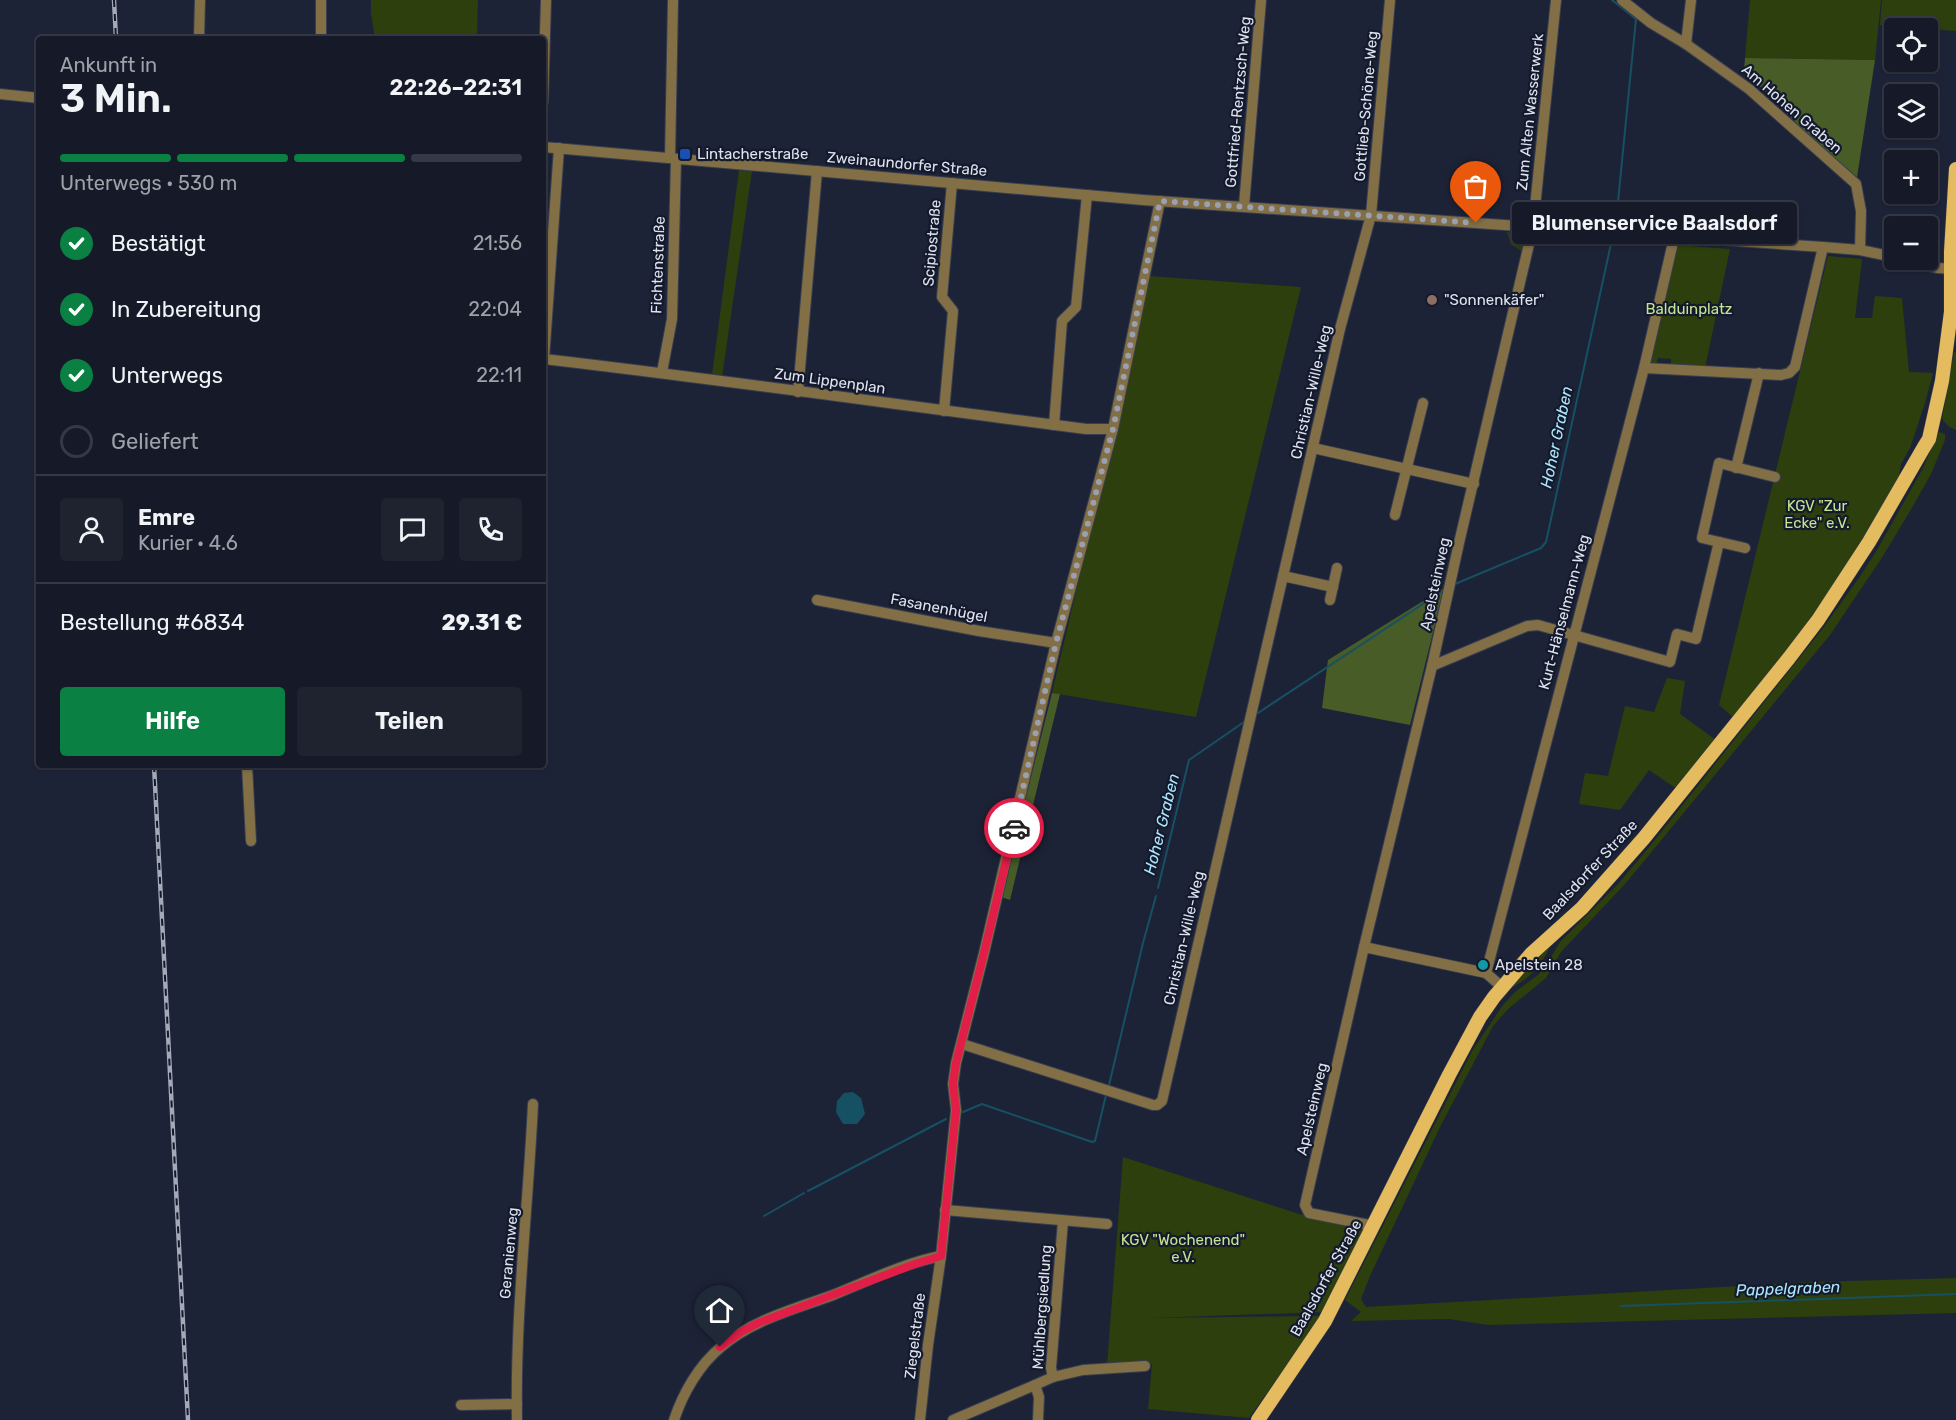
<!DOCTYPE html>
<html lang="de">
<meta charset="utf-8">
<style>
body{margin:0;font-family:Rubik,sans-serif;background:#1f2330;color:#f1f3f6;height:100vh;display:flex;flex-direction:column;font-size:22px;white-space:nowrap}
*{box-sizing:border-box;margin:0}
p{font-size:20px;color:#9ea1a8}
.icon{flex:none;width:33px;height:33px;fill:none;stroke:currentColor;stroke-width:2;stroke-linecap:round;stroke-linejoin:round}
.map{position:relative;flex:1;overflow:hidden}
.panel{position:absolute;left:36px;top:36px;width:510px;height:732px;display:flex;flex-direction:column;background:#161a28;border-radius:6px;box-shadow:0 2px 4px #0004,0 0 0 2px #353845}
.panel>*{flex:none}
.fabs{position:absolute;left:1884px;top:18px;display:grid;gap:12px}
.fabs a{display:grid;place-items:center;width:54px;height:54px;border-radius:6px;background:#161a28;box-shadow:0 2px 4px #0004,0 0 0 2px #353845;font-size:30px}
.pin{position:absolute;display:grid;place-items:center;width:51px;height:51px;color:#fff;margin:-62px -26px;border-radius:50% 50% 50% 0;rotate:-45deg;box-shadow:0 0 6px #0007}
.pin .icon{rotate:45deg}
.courier{position:absolute;display:grid;place-items:center;width:60px;height:60px;margin:-30px;border:4px solid #e11d48;border-radius:50%;background:#fff;color:#222;box-shadow:0 2px 8px #0007}
.bubble{position:absolute;height:42px;border-radius:6px;background:#161a28;box-shadow:0 2px 4px #0004,0 0 0 2px #353845;font-size:20px;font-weight:600;line-height:42px;text-align:center}
.head em{font-style:normal;font-weight:600}
.head div{display:flex;flex-direction:column-reverse}
.head{display:flex;align-items:center;justify-content:space-between;height:102px;padding:0 24px}
h1{font-size:39px;font-weight:600;line-height:45px}
.bar{display:grid;grid-template-columns:repeat(4,1fr);gap:9px 6px;align-content:center;height:72px;padding:0 24px}
.bar i{height:8px;border-radius:4px;background:#353845}
.bar .on{background:#0b8043}
.bar p{grid-column:span 4}
.line{display:flex;align-items:center;gap:15px;padding:0 24px;border-top:2px solid #353845}
.line div{flex:1}
.round{display:grid;place-items:center;flex:none;width:63px;height:63px;border-radius:6px;background:#1f2330}
ol{padding:0 24px;list-style:none}
li{display:flex;align-items:center;gap:18px;height:66px}
li p{margin-inline-start:auto}
li .icon{padding:6px;border-radius:50%;background:#0b8043;color:#fff;stroke-width:4}
li:last-child{color:#9ea1a8}
li i{width:33px;height:33px;border:3px solid #353845;border-radius:50%}
.button{display:flex;gap:12px;margin-top:auto;padding:12px 24px}
.button a{flex:1;height:69px;border-radius:6px;background:#0b8043;color:#fff;font-size:24px;font-weight:600;line-height:69px;text-align:center}
.button a+a{background:#1f2330;color:#f1f3f6}
.map>svg:first-child{display:block}
.green{fill:#2d3f0c}
.forest{fill:#475c27}
.water{fill:#165163}
.lines{fill:none;stroke-linecap:round;stroke-linejoin:round}
.stream{stroke:#165163;stroke-width:2}
.minor-casing{stroke:#383e50;stroke-width:12}
.major-casing{stroke:#383e50;stroke-width:15}
.minor{stroke:#836f45;stroke-width:10}
.major{stroke:#e4bb5e;stroke-width:14}
.rail-casing{stroke:#a4a9b8;stroke-width:4.5}
.rail{stroke:#14192c;stroke-width:2;stroke-dasharray:7;stroke-linecap:butt}
.done{stroke:#9aa0af;stroke-width:6;stroke-dasharray:0 10.8}
.route{stroke:#e11d48;stroke-width:8}
.transit-dot{fill:#1a4fb4;stroke:#14192c;stroke-width:2}
.education-dot{fill:#8d6e63;stroke:#14192c;stroke-width:2}
.culture-dot{fill:#0f9aa8;stroke:#14192c;stroke-width:2}
.labels{text-anchor:middle;stroke-width:4.5;stroke-linejoin:round;paint-order:stroke}
.street-label{font-size:15px;fill:#dee3f0;stroke:#14192c}
.poi-label{font-size:15px;fill:#dee3f0;stroke:#14192c;text-anchor:start}
.park-label{font-size:15px;fill:#c2e593;stroke:#14192c}
.water-label{font-size:16px;font-style:italic;fill:#ace7fd;stroke:#14192c}
</style>
<div class="map">
<svg width="1956" height="1420" viewBox="0 0 1956 1420">
<rect width="100%" height="100%" fill="#1d2336"/>
<g class="green">
<path d="M371,0h107l-1,39h-102l-4,-26z"/>
<path d="M1750,0h131l-6,60 -130,-2z"/>
<path d="M1882,0h74v31l-76,-6z"/>
<path d="M739,170l13,1 -30,206 -10,-2z"/>
<path d="M1507,232l13,2 5,7 -3,10 -11,-6z"/>
<path d="M1676,245l54,4 -25,119 -34,-3v-6l-13,-1 -2,6 -5,-2z"/>
<path d="M1828,256l34,3 -7,59h17l3,-22 27,2 7,74 24,1 -8,30 -15,45 -9,16 -4,23 -76,116 -44,61 -44,53 -14,-12z"/>
<path d="M1149,276l152,11 -105,430 -144,-24 87,-367z"/>
<path d="M1954,352l2,1v77l-8,-4 -6,-7z"/>
<path d="M1939,432l6,2v6l-14,34 -18,32 -30,50 -53,79 -176,214 -30,36 -63,67 -15,26 -38,31 -15,17 -53,101 -70,149 -9,23 5,8 446,-25 144,-4v35l-468,12 -39,-6 -98,2 10,-9 -16,-12 127,-249 31,-46 12,-13 24,-18 8,-10 13,-22 59,-59 31,-37 173,-218 38,-53 16,-25 45,-80z"/>
<path d="M1667,678l18,3 -5,33 36,26 -39,49 -28,-19 -29,40 -41,-6 6,-31 23,3 17,-70 29,6z"/>
<path d="M1553,941c-11,22 -19,35 -42,47v-2l19,-24z"/>
<path d="M1123,1157l176,57 63,11 4,6 -41,81 -175,6 172,-2 -73,102 -101,-9 4,-45 -45,1z"/>
</g>
<g class="forest">
<path d="M1745,58l130,2 -19,124 -112,-114z"/>
<path d="M1444,588l-34,137 -88,-17 6,-48z"/>
<path d="M1052,693l8,1 -50,206 -9,-3z"/>
</g>
<path class="water" d="M853,1092l8,6 4,16 -8,10h-14l-7,-12 1,-11 7,-8z"/>
<g class="lines">
<g class="stream">
<path d="M1612,0l24,19 -20,203"/>
<path d="M1455,584l86,-36 5,-6 66,-303"/>
<path d="M1258,713l183,-121"/>
<path d="M1158,888l31,-128 55,-38"/>
<path d="M1109,1085l34,-142 13,-47"/>
<path d="M963,1112l19,-8 110,38 3,-1 11,-46"/>
<path d="M808,1191l138,-72"/>
<path d="M764,1216l40,-23"/>
<path d="M1621,1306l335,-12"/>
</g>
<defs>
<g id="minor">
<path d="M1622,0l29,23 35,21 63,45 107,95 5,27 -1,39"/>
<path d="M199,39l1,-39"/>
<path d="M321,39v-39"/>
<path d="M1686,44l5,-44"/>
<path d="M0,94l39,4"/>
<path d="M543,102l3,-102"/>
<path d="M543,147l600,53 680,47 37,3 34,7"/>
<path d="M559,148l-15,211c181,21 362,47 542,70h27"/>
<path d="M670,158l3,-158"/>
<path d="M1244,206l17,-206"/>
<path d="M1905,260l32,8 19,1"/>
<path d="M1644,368l137,7 8,-2 6,-6 28,-120"/>
<path d="M662,372l10,-53 4,-160"/>
<path d="M798,392l19,-221"/>
<path d="M944,411l9,-100 -11,-14 10,-114"/>
<path d="M1054,425l8,-104 14,-14 11,-112"/>
<path d="M1313,448l161,36"/>
<path d="M1736,468l23,-95"/>
<path d="M1395,515l28,-112"/>
<path d="M1745,548l-43,-10 17,-75 56,14"/>
<path d="M1283,576l50,11"/>
<path d="M817,600l162,31 77,12"/>
<path d="M1330,600l7,-32"/>
<path d="M1432,666l95,-40 11,-1 132,37 7,-28 19,5 23,-97"/>
<path d="M247,765l4,76"/>
<path d="M1364,947l122,26"/>
<path d="M1502,987l-16,-14 158,-605 30,-130"/>
<path d="M962,1044l191,61h4l5,-4 178,-772 31,-114 19,-215"/>
<path d="M945,1210l162,14"/>
<path d="M1374,1226l-65,-13 -4,-8 59,-258 68,-281 27,-123 74,-316 23,-227"/>
<path d="M1053,1377l30,-7 62,-4"/>
<path d="M461,1405l56,-1"/>
<path d="M517,1420c-2,-106 11,-211 16,-316"/>
<path d="M674,1420c9,-27 25,-55 47,-73 31,-27 74,-38 112,-52 35,-14 71,-32 108,-39"/>
<path d="M920,1420l8,-75 13,-89 15,-146 -3,-26 3,-21 28,-110 72,-310 57,-214 47,-228"/>
<path d="M953,1420l82,-35"/>
<path d="M1038,1420l1,-23 -4,-12 18,-8 -2,-9 12,-147"/>
</g>
<path id="major" d="M1258,1420l67,-99 124,-246 31,-58 14,-20 37,-43 51,-46 62,-70 145,-180 29,-38 51,-78 55,-95 5,-8 13,-58 9,-69v-60l5,-83"/>
</defs>
<use href="#minor" class="minor-casing"/>
<use href="#major" class="major-casing"/>
<use href="#minor" class="minor"/>
<use href="#major" class="major"/>
<defs>
<g id="rail">
<path d="M114,0l2,39"/>
<path d="M154,765l34,655"/>
</g>
</defs>
<use href="#rail" class="rail-casing"/>
<use href="#rail" class="rail"/>
</g>
<g class="lines">
<path class="done" d="M1014,828l42,-185 57,-214 47,-228 316,22"/>
<path class="route" d="M720,1347l21,-15 17,-9 157,-59 26,-8 15,-146 -3,-26 3,-21 28,-110 30,-125"/>
</g>
<rect class="transit-dot" x="679" y="148" width="12" height="12" rx="3"/>
<circle class="education-dot" cx="1432" cy="300" r="6"/>
<circle class="culture-dot" cx="1483" cy="965" r="6"/>
<g class="labels">
<g class="street-label">
<text transform="translate(1238 102) rotate(-85)" y="5">Gottfried-Rentzsch-Weg</text>
<text transform="translate(1366 106) rotate(-85)" y="5">Gottlieb-Schöne-Weg</text>
<text transform="translate(1792 109) rotate(41)" y="5">Am Hohen Graben</text>
<text transform="translate(1530 112) rotate(-84)" y="5">Zum Alten Wasserwerk</text>
<text transform="translate(907 164) rotate(5)" y="5">Zweinaundorfer Straße</text>
<text transform="translate(932 243) rotate(-85)" y="5">Scipiostraße</text>
<text transform="translate(658 265) rotate(-88)" y="5">Fichtenstraße</text>
<text transform="translate(830 381) rotate(8)" y="5">Zum Lippenplan</text>
<text transform="translate(1311 392) rotate(-77)" y="5">Christian-Wille-Weg</text>
<text transform="translate(1435 584) rotate(-78)" y="5">Apelsteinweg</text>
<text transform="translate(939 608) rotate(11)" y="5">Fasanenhügel</text>
<text transform="translate(1564 612) rotate(-75)" y="5">Kurt-Hänselmann-Weg</text>
<text transform="translate(1590 870) rotate(-47)" y="5">Baalsdorfer Straße</text>
<text transform="translate(1184 938) rotate(-77)" y="5">Christian-Wille-Weg</text>
<text transform="translate(1312 1109) rotate(-77)" y="5">Apelsteinweg</text>
<text transform="translate(509 1253) rotate(-85)" y="5">Geranienweg</text>
<text transform="translate(1326 1278) rotate(-61)" y="5">Baalsdorfer Straße</text>
<text transform="translate(1042 1307) rotate(-86)" y="5">Mühlbergsiedlung</text>
<text transform="translate(915 1336) rotate(-83)" y="5">Ziegelstraße</text>
</g>
<g class="poi-label">
<text x="697" y="159">Lintacherstraße</text>
<text x="1444" y="305">"Sonnenkäfer"</text>
<text x="1495" y="970">Apelstein 28</text>
</g>
<g class="park-label">
<text x="1689" y="314">Balduinplatz</text>
<text x="1817" y="511">KGV "Zur<tspan x="1817" dy="17">Ecke" e.V.</tspan></text>
<text x="1183" y="1245">KGV "Wochenend"<tspan x="1183" dy="17">e.V.</tspan></text>
</g>
<g class="water-label">
<text transform="translate(1556 437) rotate(-78)" y="6">Hoher Graben</text>
<text transform="translate(1161 824) rotate(-76)" y="6">Hoher Graben</text>
<text transform="translate(1788 1288) rotate(-2)" y="6">Pappelgraben</text>
</g>
</g>
</svg>
<div class="fabs">
<a><svg class="icon" aria-label="locate" viewBox="0 0 24 24"><circle cx="12" cy="12" r="6"/><path d="M12 2v4M12 18v4M2 12h4M18 12h4"/></svg></a>
<a><svg class="icon" aria-label="layers" viewBox="0 0 24 24"><path d="M12 4l9 5-9 5-9-5zM3 14l9 5 9-5"/></svg></a>
<a>+</a>
<a>−</a>
</div>
<div class="pin" style="left:1476px;top:223px;background:#ea580c"><svg class="icon" aria-label="bag" viewBox="0 0 24 24"><path d="M5 8h14l-1 12H6zM9 8a3 3 0 0 1 6 0"/></svg></div>
<div class="pin" style="left:720px;top:1347px;background:#1f2937"><svg class="icon" aria-label="home" viewBox="0 0 24 24"><path d="M3 11l9-7 9 7M6 9v11h12V9"/></svg></div>
<div class="courier" style="left:1014px;top:828px"><svg class="icon" aria-label="car" viewBox="0 0 24 24"><path d="M5 17H2v-5l4-1 3-4h7l3 4 3 1v5h-3M9 17h6M6 11h13"/><circle cx="7" cy="17" r="2"/><circle cx="17" cy="17" r="2"/></svg></div>
<div class="bubble" style="left:1512px;top:202px;width:285px">Blumenservice Baalsdorf</div>
<section class="panel">
<div class="head"><div><h1>3 Min.</h1><p>Ankunft in</p></div><em>22:26–22:31</em></div>
<div class="bar"><i class="on"></i><i class="on"></i><i class="on"></i><i></i><p>Unterwegs · 530 m</p></div>
<ol>
<li><svg class="icon" aria-label="check" viewBox="0 0 24 24"><path d="M5 12l5 5 9-10"/></svg>Bestätigt<p>21:56</p></li>
<li><svg class="icon" aria-label="check" viewBox="0 0 24 24"><path d="M5 12l5 5 9-10"/></svg>In Zubereitung<p>22:04</p></li>
<li><svg class="icon" aria-label="check" viewBox="0 0 24 24"><path d="M5 12l5 5 9-10"/></svg>Unterwegs<p>22:11</p></li>
<li><i></i>Geliefert</li>
</ol>
<div class="line" style="height:108px"><a class="round"><svg class="icon" aria-label="person" viewBox="0 0 24 24"><circle cx="12" cy="8" r="4"/><path d="M4 21q1-7 8-7t8 7"/></svg></a><div><b>Emre</b><p>Kurier · 4.6</p></div><a class="round"><svg class="icon" aria-label="chat" viewBox="0 0 24 24"><path d="M4 5h16v11H9l-5 4z"/></svg></a><a class="round"><svg class="icon" aria-label="phone" viewBox="0 0 24 24"><path d="M5 4h4l2 5-3 2q2 4 5 5l2-3 5 2v4C11 20 4 13 5 4z"/></svg></a></div>
<div class="line" style="height:78px"><div>Bestellung #6834</div><b>29.31 €</b></div>
<div class="button"><a>Hilfe</a><a>Teilen</a></div>
</section>
</div>
